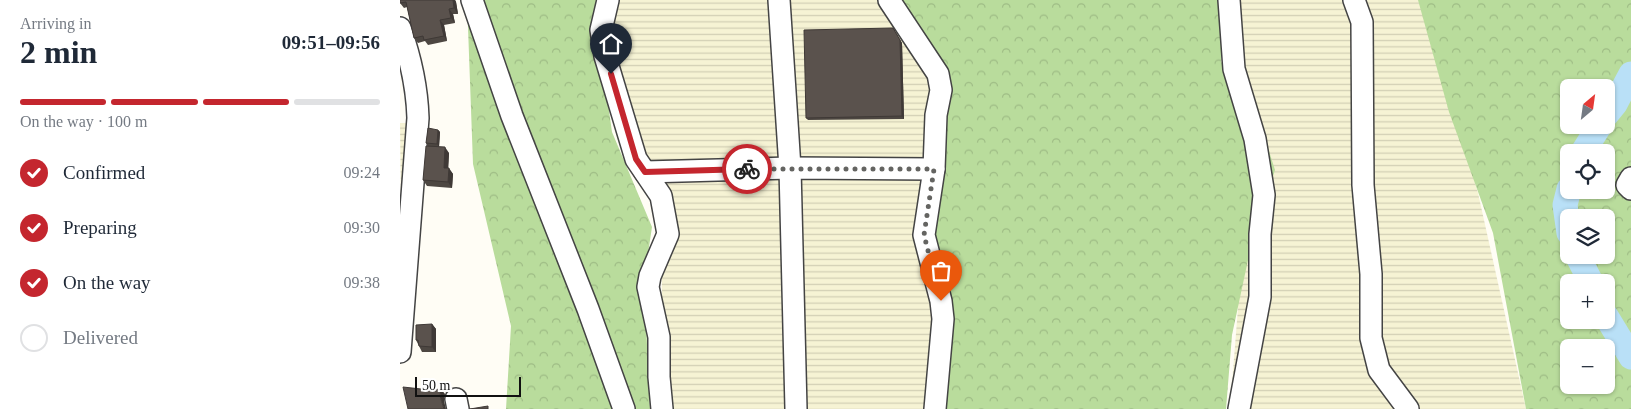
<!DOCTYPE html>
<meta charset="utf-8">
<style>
body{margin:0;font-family:"Times New Roman",serif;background:#f2f2f3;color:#1f2937;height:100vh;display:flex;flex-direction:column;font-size:19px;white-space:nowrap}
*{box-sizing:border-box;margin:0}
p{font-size:16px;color:#747a83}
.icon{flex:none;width:28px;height:28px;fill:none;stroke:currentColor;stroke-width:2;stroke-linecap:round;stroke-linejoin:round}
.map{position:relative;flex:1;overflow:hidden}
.sheet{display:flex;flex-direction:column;background:#fff;width:400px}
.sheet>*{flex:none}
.needle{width:32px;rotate:29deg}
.buttons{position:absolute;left:1160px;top:79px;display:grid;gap:10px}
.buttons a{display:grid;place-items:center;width:55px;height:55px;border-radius:8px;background:#fff;box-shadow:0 1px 4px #0004;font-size:25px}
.scale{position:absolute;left:15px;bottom:12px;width:106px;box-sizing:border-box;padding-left:5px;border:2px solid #111;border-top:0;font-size:14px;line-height:18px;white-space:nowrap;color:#111;-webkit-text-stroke:4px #fff;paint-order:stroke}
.pin{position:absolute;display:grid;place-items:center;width:42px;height:42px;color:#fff;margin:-51px -21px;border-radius:50% 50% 50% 0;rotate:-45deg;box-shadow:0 0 5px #0007}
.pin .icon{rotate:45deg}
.courier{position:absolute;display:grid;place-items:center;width:50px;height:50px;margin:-25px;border:4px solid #c4262e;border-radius:50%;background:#fff;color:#222;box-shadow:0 1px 6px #0007}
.summary em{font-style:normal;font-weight:600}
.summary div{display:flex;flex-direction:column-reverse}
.summary{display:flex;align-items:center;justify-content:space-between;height:85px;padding:0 20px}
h1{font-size:32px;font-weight:600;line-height:38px}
.bar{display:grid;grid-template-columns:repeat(4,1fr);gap:8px 5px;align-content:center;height:60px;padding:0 20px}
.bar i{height:6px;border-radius:4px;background:#e0e1e3}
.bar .active{background:#c4262e}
.bar p{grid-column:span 4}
ol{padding:0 20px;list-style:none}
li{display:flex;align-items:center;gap:15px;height:55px}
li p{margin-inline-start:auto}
li .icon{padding:5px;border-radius:50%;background:#c4262e;color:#fff;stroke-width:4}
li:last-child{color:#747a83}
li i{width:28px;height:28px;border:2px solid #e0e1e3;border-radius:50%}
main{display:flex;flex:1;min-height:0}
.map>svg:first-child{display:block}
.farmland{fill:url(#farmland-rules)}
.forest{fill:url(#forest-crowns);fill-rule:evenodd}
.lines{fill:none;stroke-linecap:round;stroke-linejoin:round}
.river{stroke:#b9e0f7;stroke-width:25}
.minor-casing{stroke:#444;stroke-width:24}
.minor{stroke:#fff;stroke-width:21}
.wall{fill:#4d4742}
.shaded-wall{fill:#3f3936}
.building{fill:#5a524d;stroke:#3f3936}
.done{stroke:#646461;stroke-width:5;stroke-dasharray:0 9}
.route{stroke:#c4262e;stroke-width:6}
</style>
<main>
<section class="sheet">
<div class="summary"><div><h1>2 min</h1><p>Arriving in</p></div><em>09:51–09:56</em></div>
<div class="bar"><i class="active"></i><i class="active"></i><i class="active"></i><i></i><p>On the way · 100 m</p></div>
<ol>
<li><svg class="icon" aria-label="check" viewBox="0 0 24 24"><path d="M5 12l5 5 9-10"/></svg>Confirmed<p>09:24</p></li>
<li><svg class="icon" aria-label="check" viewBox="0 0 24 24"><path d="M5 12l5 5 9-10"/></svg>Preparing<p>09:30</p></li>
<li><svg class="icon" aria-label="check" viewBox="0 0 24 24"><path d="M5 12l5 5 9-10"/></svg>On the way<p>09:38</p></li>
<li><i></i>Delivered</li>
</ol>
</section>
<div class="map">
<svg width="1231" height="409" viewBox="0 0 1231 409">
<defs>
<pattern id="farmland-rules" width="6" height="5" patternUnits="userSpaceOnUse" patternTransform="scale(1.25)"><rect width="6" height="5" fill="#f6f3d4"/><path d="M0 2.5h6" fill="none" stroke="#d2cfb5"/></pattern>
<pattern id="forest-crowns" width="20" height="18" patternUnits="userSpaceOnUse" patternTransform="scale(1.25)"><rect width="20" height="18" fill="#b9dc9c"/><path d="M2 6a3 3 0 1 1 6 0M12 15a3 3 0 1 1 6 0" fill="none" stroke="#9ebc85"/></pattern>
</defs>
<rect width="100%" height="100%" fill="#fffdf5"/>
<g class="farmland">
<path d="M204,0h289l48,90 -2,272 -11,47h-265l-2,-213 -56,-140z"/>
<path d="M829,0h192l57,193 48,216h-296l8,-101 -17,-245z"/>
<path d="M0,123h9v15l-8,67z"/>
</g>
<g class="forest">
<path d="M67,0h129l-1,11 17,121 40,95 -8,53 6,129h-144l5,-83 -38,-162z"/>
<path d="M489,0h337l-5,62 29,29 25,79 -24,76 -19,89 -6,74h-289l2,-47 -11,-124 16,-148z"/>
<path d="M1018,0h213v409h-105l-33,-176 -44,-121zM1169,88h37v37h-37zM1169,152h37v38h-37zM1169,218h37v37h-37zM1169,282h37v38h-37zM1169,348h37v37h-37z"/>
</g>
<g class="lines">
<g class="river">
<path d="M1206,115l9,-11 16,-30"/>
<path d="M1183,152l17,-27"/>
<path d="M1169,189l-4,16 4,28"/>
<path d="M1177,255l14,27"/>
<path d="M1206,316l25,41"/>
</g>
<defs>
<g id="minor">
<path d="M72,0l40,116 76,193 36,100"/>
<path d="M208,0l-7,30 4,26 31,103 25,37 7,38 -18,42 -2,11 11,50v40l3,32"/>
<path d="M379,0l11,168 6,241"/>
<path d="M489,0l49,74 3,16 -5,25 -2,54 -10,66 17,66 2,18 -8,90"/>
<path d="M829,0l5,69 21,70 9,56 -4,39v63l-21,112"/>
<path d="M954,0l8,22 1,163 8,89v64l8,32 29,39"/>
<path d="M0,28c11,31 17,58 18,90l-18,234"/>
<path d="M245,172l145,-4 144,1"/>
<path d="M1231,178l-4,7 4,4"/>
<path d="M56,399l2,10"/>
</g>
</defs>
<use href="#minor" class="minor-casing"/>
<use href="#minor" class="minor"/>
</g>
<g class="wall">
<path d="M0,0h55l1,2 2,12h-5l2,9 -11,2 3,16 -19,4 -3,-4 -7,2 -4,-5 -7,-31 -3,1 -4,-5z"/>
<path d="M493,28l9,15 2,76 -96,1 -2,-2z"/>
<path d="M38,130l2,2 -1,15 10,6 -1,15 5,6 -1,14 -25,-2 -4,-6 5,-34 -2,-3z"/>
<path d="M32,324l4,5v23h-14l-6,-12z"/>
</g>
<g class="shaded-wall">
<path d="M53,0h2l1,2 2,12 -4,-6z"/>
<path d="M49,9l4,5 2,9 -4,-5z"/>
<path d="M40,20l4,5 3,16 -3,-5z"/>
<path d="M500,40l2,3 2,76 -2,-3z"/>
<path d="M38,130l2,2 -1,15 -2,-3z"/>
<path d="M45,147l4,6 -1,20 -4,-5z"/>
<path d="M49,168l4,6 -1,14 -4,-6z"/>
<path d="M32,324l4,5v23l-4,-5z"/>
<path d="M41,389l4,5 -1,7 2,8h-2l-4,-13z"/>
</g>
<g class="building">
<path d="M0,0h53l1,8 -5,1 2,9 -11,2 4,16 -20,4 -1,-4 -9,2 -8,-36 -6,1z"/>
<path d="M493,28l7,12 2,76 -96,2 -2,-88z"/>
<path d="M28,128l10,2 -1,14 -11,-1z"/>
<path d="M26,146l19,1 -1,21h5l-1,14 -25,-2z"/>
<path d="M32,324v23l-13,-1 -1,-6h-2v-15z"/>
<path d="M3,387l27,3 11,-1 -1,7 4,13h-36z"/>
<path d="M88,406v3h-18z"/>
</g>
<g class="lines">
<path class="done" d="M347,169h187l-10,66 17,66"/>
<path class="route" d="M211,74l25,85 9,13 102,-3"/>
</g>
</svg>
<div class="buttons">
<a><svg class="needle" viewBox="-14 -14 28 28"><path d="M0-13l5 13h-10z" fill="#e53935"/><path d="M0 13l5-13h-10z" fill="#747a83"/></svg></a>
<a><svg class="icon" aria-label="locate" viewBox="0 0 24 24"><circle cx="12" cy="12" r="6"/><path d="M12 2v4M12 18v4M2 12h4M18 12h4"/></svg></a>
<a><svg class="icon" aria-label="layers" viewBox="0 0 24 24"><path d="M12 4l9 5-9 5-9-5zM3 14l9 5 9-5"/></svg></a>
<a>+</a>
<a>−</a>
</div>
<div class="scale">50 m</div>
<div class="pin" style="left:541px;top:301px;background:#ea580c"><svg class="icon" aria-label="bag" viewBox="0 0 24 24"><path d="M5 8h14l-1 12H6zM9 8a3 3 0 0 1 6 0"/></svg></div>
<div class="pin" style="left:211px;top:74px;background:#1f2937"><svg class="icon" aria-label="home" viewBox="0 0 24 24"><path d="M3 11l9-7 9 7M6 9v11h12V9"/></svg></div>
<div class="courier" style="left:347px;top:169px"><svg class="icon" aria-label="bike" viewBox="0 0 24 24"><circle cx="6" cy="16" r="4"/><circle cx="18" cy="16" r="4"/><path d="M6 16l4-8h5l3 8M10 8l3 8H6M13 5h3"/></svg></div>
</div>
</main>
